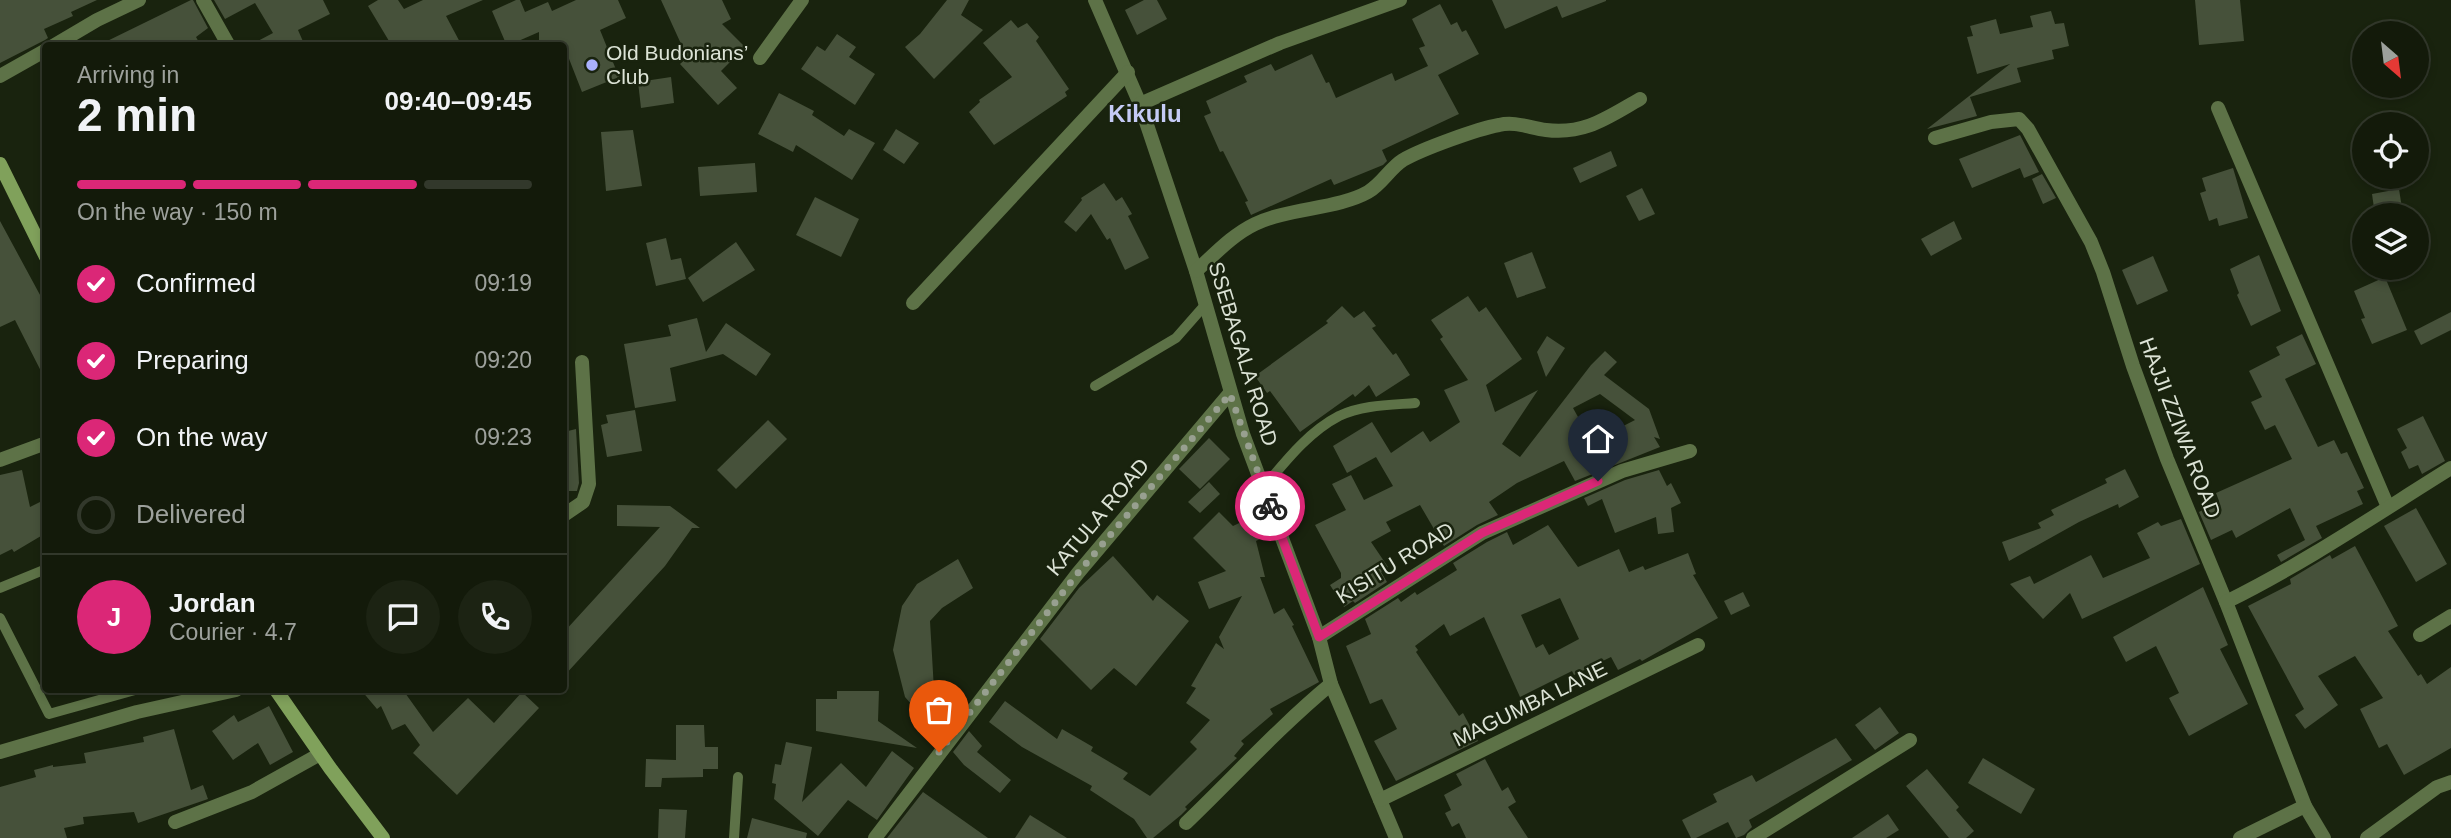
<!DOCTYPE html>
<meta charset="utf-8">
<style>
body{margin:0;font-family:Helvetica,sans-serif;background:#1c2313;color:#f1f3f6;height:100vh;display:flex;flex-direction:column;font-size:26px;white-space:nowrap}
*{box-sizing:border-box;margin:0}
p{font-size:23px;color:#9da19c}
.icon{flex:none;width:38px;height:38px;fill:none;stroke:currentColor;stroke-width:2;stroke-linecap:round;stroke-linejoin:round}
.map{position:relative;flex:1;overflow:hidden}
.sheet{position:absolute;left:42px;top:42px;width:525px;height:651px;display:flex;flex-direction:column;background:#131a0a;border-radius:7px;box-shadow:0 4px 10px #0003,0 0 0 2px #32382b}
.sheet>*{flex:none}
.needle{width:46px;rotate:152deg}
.controls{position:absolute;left:2352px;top:21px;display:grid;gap:14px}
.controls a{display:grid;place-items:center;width:77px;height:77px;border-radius:50%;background:#131a0a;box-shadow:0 4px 10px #0003,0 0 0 2px #32382b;font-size:35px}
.pin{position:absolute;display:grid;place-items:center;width:60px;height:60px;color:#fff;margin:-72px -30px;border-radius:50% 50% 50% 0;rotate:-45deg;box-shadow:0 0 7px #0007}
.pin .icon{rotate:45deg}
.courier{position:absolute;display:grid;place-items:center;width:70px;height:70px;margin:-35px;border:5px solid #db2777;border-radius:50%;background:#fff;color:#222;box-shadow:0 2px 9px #0007}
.head em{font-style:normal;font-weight:800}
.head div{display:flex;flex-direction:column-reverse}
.head{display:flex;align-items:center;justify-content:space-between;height:119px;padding:0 35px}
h1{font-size:46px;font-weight:800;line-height:52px}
.bar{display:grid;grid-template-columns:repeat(4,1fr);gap:10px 7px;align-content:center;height:84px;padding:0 35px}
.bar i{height:9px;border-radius:5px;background:#32382b}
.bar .current{background:#db2777}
.bar p{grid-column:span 4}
.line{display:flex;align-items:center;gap:18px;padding:0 35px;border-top:2px solid #32382b}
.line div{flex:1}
.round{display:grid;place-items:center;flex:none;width:74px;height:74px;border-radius:37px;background:#1c2313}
ol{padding:0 35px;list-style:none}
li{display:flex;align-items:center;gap:21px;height:77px}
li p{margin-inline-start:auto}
li .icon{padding:7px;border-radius:50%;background:#db2777;color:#fff;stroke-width:4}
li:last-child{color:#9da19c}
li i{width:38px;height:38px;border:4px solid #32382b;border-radius:50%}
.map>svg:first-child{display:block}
.building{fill:#46513a;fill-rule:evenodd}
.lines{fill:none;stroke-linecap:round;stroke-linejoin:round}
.service{stroke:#5d7247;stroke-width:10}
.minor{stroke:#5d7247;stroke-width:14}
.secondary{stroke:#80a15b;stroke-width:14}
.done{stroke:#98a090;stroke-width:7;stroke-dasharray:0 12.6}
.route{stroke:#db2777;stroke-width:9}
.poi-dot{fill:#a9b0fc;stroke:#19230e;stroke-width:2.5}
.labels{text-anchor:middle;stroke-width:5;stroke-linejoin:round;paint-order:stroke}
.poi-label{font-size:21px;fill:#dce3d6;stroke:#19230e;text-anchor:start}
.street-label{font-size:21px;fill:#dce3d6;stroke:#19230e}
.quarter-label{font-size:24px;font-weight:bold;fill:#c5cbf6;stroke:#19230e}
</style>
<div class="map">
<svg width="2451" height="838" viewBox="0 0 2451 838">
<rect width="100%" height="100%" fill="#19230e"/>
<g class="building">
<path d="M0,0h97l-26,12 2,4 -29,13 4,9 -3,2 -45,23z"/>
<path d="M191,0h2l15,28 -12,9 5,9h-104z"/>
<path d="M214,0h109l7,14 -32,16 7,16h-57l25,-13 -18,-30 -30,16z"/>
<path d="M378,0h20l6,9 19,-9h60l-37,16 16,30h-70l-24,-40z"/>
<path d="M516,0h4l5,12 23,-10 4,9 24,-11h42l8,18 -26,12 19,47 -37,15 -18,-46h-25v-14l-32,14 -15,-35z"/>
<path d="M661,0h61l9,19 -9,5 23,23 -24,24 16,17 -19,17 -38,-41 7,-7z"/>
<path d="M947,0h22l-8,15 22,15 -49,49 -29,-32 15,-13z"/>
<path d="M1144,0h13l10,19 -30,16 -12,-25z"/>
<path d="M1492,0h114v1l-44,17 -5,-12 -52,23z"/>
<path d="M2195,0h45l4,41 -45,4z"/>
<path d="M1440,4l11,21 6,-3 5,10 4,-2 13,24 -41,21 21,39 -77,36 5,11 -4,4 -49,20 -3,-6 -80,36 -6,-13 3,-1 -25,-50 -3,1 -16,-36 7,-3 -5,-12 41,-19 -3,-6 27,-12 4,7 37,-17 14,29 3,-1 7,16 56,-25 3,8 33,-15 -9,-18 6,-2 -13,-27z"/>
<path d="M2051,11l4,13 9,-1 5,23 -17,4 2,9 -37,9 4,14 -51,15 7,19 -50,13 83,-65 -33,10 -10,-37 6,-1 -3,-10 26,-7 4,15 33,-7 -3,-11z"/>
<path d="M1011,20l7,8 9,-5 12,14 -3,4 33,48 -4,3 2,4 -73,49 -25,-33 11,-10 -1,-2 33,-23 -29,-34z"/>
<path d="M837,34l19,13 -7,10 26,17 -20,31 -54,-36 16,-23 8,5z"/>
<path d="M671,77l3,26 -33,5 -3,-26z"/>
<path d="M779,93l35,18 -2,4 32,21 5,-7 26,14 -23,37 -56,-35 -3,7 -35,-18z"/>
<path d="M896,129l23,14 -15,21 -21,-14z"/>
<path d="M633,130l9,56 -36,5 -5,-59z"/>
<path d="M2020,135l19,37 -15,6 -4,-10 -48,20 -13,-29z"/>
<path d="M1611,151l6,15 -37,17 -7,-15z"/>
<path d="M755,163l2,29 -57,4 -2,-29z"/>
<path d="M2233,168l15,50 -29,8 -2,-8 -8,3 -9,-28 6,-2 -4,-13z"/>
<path d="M2042,174l14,24 -13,6 -11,-25z"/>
<path d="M1104,183l12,18 6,-4 10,17 -4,2 21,42 -24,12 -15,-32 -3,2 -16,-26 -15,18 -12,-10 18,-22 -1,-2z"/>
<path d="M1642,188l13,26 -16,7 -13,-25z"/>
<path d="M2399,189l4,26h-28l-3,-21z"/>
<path d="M815,197l44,22 -18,38 -45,-22z"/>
<path d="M0,221l46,85v75l-31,-61 -15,7z"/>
<path d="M1954,221l8,18 -31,17 -10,-17z"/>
<path d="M666,238l5,22 10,-2 5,21 -30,7 -10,-43z"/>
<path d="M736,242l19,28 -52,32 -15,-24z"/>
<path d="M1532,252l14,36 -29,10 -13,-35z"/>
<path d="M2259,255l22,56 -30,15 -14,-31 2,-2 -9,-24z"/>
<path d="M2153,256l15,35 -31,14 -15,-35z"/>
<path d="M2385,277l22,53 -35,14 -11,-25 4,-1 -11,-27z"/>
<path d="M1468,296l11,16 7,-5 36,52 -36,26 9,27 43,-22 -36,54 18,13 71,-92 14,-14 12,11 -13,13 45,34 11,30 -6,-2 6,10 -85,34 -11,-20 -47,22 -28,19 9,13 -21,10 -33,21 -24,-41 -34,17 5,9 -20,11 17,25 -7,5 6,10 -32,21 -2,-2 -9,6 -14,-22 11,-7v-5l-26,-48 31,-15 -14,-26 19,-9 13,25 29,-14 -17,-29 -29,16 -14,-27 39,-24 19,31 32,-22 7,11 30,-20 -16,-32 24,-10 -28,-41 3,-2 -12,-17zM1600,394l35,26 -43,22 -19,-34z"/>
<path d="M1342,306l12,12 10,-7 12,15 -4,2 21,27 3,-2 14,22 -34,22 -7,-12 -14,12 -2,-3 -53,38 -30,-41 -3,2 -12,-17 73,-53 -2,-2z"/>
<path d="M2451,312v18l-30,15 -7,-14z"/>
<path d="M697,318l9,34 20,-29 45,31 -15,22 -33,-22 -53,14 6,33 -41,7 -11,-64 47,-8 -3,-11z"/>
<path d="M2302,334l14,30 -31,15 33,68 16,-7 7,14 6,-2 17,36 -7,3 6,13 -47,22 6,12 -41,24 -4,-7 28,-15 -15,-32 -54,30 -4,-8 -21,10 -12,-28 20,-11 -3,-8 76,-34 -17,-34 -10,5 -14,-28 11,-5 -13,-26 31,-16 -4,-8z"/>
<path d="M1547,336l18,12 -19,29 -9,-25z"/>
<path d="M635,410l7,41 -35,6 -6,-32 7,-2 -2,-8z"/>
<path d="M2423,416l22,45 -23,13 -4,-9 -9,4 -8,-17 6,-4 -10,-19z"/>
<path d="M768,420l19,19 -51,50 -19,-19z"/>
<path d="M576,429l3,54 -2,8h-13v-59z"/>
<path d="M1209,438l21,21 -30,30 -21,-20z"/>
<path d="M2125,469l14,28 -20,11 -1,-4 -39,18 -70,39 -7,-19 39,-14 -3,-5 16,-8 -3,-5 56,-27 -2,-4z"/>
<path d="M22,470l8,37 16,-8v34l-32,19 -2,-3 -12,6v-80z"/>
<path d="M1659,470l8,16 4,-3 10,20 -10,5 3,24 -16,2 -2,-17 -41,16 -13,-34 -14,7 -4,-8 41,-18z"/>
<path d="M1209,482l11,12 -20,19 -12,-11z"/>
<path d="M617,505l53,1 30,22h-8l-27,38 -101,110v-44l96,-105 -43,-1z"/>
<path d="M2416,508l31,56 -31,18 -32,-56z"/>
<path d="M1219,512l14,14 21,-10 10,21 -8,4 9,36h-5l14,37 10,-6 10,17 -2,1 27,56 -49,27 3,5 -32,27 3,3 -10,12 3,2 -52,49 2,2 -6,6 -28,23h-6l-13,-19 -44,-29 2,-4 -70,-39 -33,-25 16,-21 52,38 5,-10 31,18 -2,4 37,22 -5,6 27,17 47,-47 -7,-7 20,-22 -24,-17 10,-15 -5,-2 25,-43 8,6 -5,-12 23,-41 -33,13 -11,-27 28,-11 -33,-33z"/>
<path d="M2181,519l19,45 -118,55 -12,-26 -27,26 -33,-35 20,-8 4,8 57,-29 12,23 47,-20 -13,-25 21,-11 3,4z"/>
<path d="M1548,525l30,42 41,-18 10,23 14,-6 2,4 43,-17 8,21 -3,1 25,43 -76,43 -2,-2 -22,11 -7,-13 -37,18 -2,-4 -52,26 -36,-80 -34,19 -6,-12 -29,22 3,4 -2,2 43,64 4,-3 15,28 -82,40 -22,-40 23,-12 -15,-30 -12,5 -24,-58 25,-12 -6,-15 33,-21 3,4 14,-10 2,3 40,-25 -4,-7 34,-21 20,-10 6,13zM1560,598l19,41 -30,16 -6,-11 -7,4 -15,-33z"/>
<path d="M2355,546l43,80 -10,5 30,45 3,-2 6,10 24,-17v81l-47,27 -17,-31 -8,4 -19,-39 23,-11 -28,-42 -37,20 20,29 -33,24 -10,-14 9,-6 -56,-103 43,-22 -1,-5 40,-24 2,4z"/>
<path d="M1113,556l40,45 4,-6 32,26 -53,65 -22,-18 -23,22 -51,-51 39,-51z"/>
<path d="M958,559l15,29 -31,20 -12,13 4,69 23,26 -17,21 -35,-40 -12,-47 9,-44 15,-22z"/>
<path d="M2203,587l25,58 -8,4 28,55 -59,32 -20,-38 10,-5 -23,-47 -30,16 -13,-25z"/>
<path d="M1743,592l7,14 -19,9 -7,-14z"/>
<path d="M361,690h42l30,42 35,-34 26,25 28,-31 17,16 -82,87 -44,-42 7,-8 -15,-21 -13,6 -11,-24 -4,3z"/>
<path d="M837,691h42l-1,30 39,27 -101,-17v-32h21z"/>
<path d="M269,706l24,46 -23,13 -12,-22 -25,17 -21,-29 22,-16 4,7z"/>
<path d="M1880,707l19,26 -24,17 -20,-25z"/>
<path d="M676,725h28l1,22h13v22h-15v8l-41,1 -1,9h-16l1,-28 30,1z"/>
<path d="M174,729l17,61 12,-5 5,14 -70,24 -4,-11 -51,5 1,7 -20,4 3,10h-67v-51l36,-10 -2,-7 19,-5v2l33,-4 -2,-10 60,-11 -1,-5z"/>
<path d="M969,731l13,15 -5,6 34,28 -11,13 -36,-28 -11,-13z"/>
<path d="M1836,738l16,22 -103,60 3,7 -8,8 -8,3 -8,-16 -32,16h-5l-9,-18 35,-18 -4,-8 39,-19 4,7z"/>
<path d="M786,742l26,5 -10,55 39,-39 25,24 26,-36 22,17 -37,52 -29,-20 -30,36 -44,-37 2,-15 -4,-1 3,-19 6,1z"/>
<path d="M1983,758l52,31 -14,25 -53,-31z"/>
<path d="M1485,759l17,32 6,-4 8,15 -8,5 20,31h-62l-7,-15 -7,4 -7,-14 6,-3 -7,-15 18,-10 -6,-11z"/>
<path d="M1927,769l32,38 -3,3 18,21 -8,7h-17l-43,-52z"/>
<path d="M923,792l65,46h-101z"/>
<path d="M659,809l28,1 -2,28h-27z"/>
<path d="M1888,814l11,16 -13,8h-34z"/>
<path d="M1030,815l37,23h-52z"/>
<path d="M752,818l55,15 -1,5h-59z"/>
</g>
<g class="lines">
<g class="service">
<path d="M1095,386l81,-48 29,-33"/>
<path d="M1263,488c22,-26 45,-56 76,-72 23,-11 51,-11 76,-13"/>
<path d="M0,588l46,-19"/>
<path d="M0,618l49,96 86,-24"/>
<path d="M734,838l4,-61"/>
</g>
<g class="minor">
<path d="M203,0l26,46"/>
<path d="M1095,0l45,104 56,167 47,163 76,203 12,47 65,154"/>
<path d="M53,46l44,-26 42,-20"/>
<path d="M760,58l42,-58"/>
<path d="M0,76l46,-26"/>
<path d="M1140,104l140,-61 120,-43"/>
<path d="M2218,108l170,399"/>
<path d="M1935,138l56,-16 28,-3 9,10 63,113 12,30 30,94 34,93 59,143 79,204 19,32"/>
<path d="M1196,271c18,-16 36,-36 59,-47 33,-16 83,-15 113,-32 14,-8 22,-24 35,-32 19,-11 74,-31 96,-35 16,-4 31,3 47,5 39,5 62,-13 94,-31"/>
<path d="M913,303l215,-231"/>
<path d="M0,460l46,-17"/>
<path d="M564,515l19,-13 6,-18 -7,-122"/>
<path d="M2226,602c79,-39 151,-88 225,-134"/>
<path d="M2420,635l31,-19"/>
<path d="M1319,637l163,-104 140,-62 68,-20"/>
<path d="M0,752l137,-40 99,-22"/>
<path d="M1380,800l318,-155"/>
<path d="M175,822l77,-30 68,-38"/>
<path d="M1186,823c49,-47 93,-96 145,-139"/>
<path d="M875,838l203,-265 152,-180"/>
<path d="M1753,838l157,-98"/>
<path d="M2240,838l65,-32"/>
<path d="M2367,838l70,-51 14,-5"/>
</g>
<g class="secondary">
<path d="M0,164l46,93"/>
<path d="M276,690l54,78 53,70"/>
</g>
</g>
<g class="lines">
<path class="done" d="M939,752l139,-179 152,-179 40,112"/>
<path class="route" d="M1270,506l49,131 163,-104 116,-52"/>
</g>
<circle class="poi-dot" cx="592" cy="65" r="7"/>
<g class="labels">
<g class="poi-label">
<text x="606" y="60">Old Budonians’<tspan x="606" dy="24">Club</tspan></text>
</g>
<g class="street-label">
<text transform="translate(1243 354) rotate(73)" y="7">SSEBAGALA ROAD</text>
<text transform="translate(2180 428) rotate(69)" y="7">HAJJI ZZIWA ROAD</text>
<text transform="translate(1098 517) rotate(-50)" y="7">KATULA ROAD</text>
<text transform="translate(1395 563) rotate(-32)" y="7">KISITU ROAD</text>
<text transform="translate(1530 704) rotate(-26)" y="7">MAGUMBA LANE</text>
</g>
<g class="quarter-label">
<text x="1145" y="122">Kikulu</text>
</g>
</g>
</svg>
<div class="controls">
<a><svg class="needle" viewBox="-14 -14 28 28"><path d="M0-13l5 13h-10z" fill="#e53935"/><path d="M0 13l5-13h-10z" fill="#9da19c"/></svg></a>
<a><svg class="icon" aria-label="locate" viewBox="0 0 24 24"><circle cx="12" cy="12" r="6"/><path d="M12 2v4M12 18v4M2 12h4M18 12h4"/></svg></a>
<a><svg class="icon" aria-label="layers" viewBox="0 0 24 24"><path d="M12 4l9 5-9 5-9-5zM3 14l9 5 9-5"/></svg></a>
</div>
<div class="pin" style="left:939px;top:752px;background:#ea580c"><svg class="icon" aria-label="bag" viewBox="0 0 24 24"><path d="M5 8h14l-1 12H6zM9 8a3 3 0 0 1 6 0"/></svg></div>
<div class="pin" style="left:1598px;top:481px;background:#1f2937"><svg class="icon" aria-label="home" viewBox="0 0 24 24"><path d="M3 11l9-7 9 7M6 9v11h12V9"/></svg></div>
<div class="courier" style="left:1270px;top:506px"><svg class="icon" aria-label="bike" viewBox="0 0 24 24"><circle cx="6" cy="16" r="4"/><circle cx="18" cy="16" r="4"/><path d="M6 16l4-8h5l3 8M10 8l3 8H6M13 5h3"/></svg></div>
<section class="sheet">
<div class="head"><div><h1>2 min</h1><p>Arriving in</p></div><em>09:40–09:45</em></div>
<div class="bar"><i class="current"></i><i class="current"></i><i class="current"></i><i></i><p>On the way · 150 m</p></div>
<ol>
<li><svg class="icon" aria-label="check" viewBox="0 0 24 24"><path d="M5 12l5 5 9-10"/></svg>Confirmed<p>09:19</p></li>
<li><svg class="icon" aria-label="check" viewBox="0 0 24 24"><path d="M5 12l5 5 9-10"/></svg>Preparing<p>09:20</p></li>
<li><svg class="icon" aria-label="check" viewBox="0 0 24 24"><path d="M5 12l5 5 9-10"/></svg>On the way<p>09:23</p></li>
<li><i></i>Delivered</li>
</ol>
<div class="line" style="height:126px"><b class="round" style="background:#db2777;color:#fff">J</b><div><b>Jordan</b><p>Courier · 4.7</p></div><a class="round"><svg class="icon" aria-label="chat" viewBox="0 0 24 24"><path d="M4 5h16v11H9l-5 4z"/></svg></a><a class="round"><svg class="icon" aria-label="phone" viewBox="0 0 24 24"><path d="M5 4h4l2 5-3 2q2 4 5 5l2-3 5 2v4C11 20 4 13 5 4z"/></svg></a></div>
</section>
</div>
